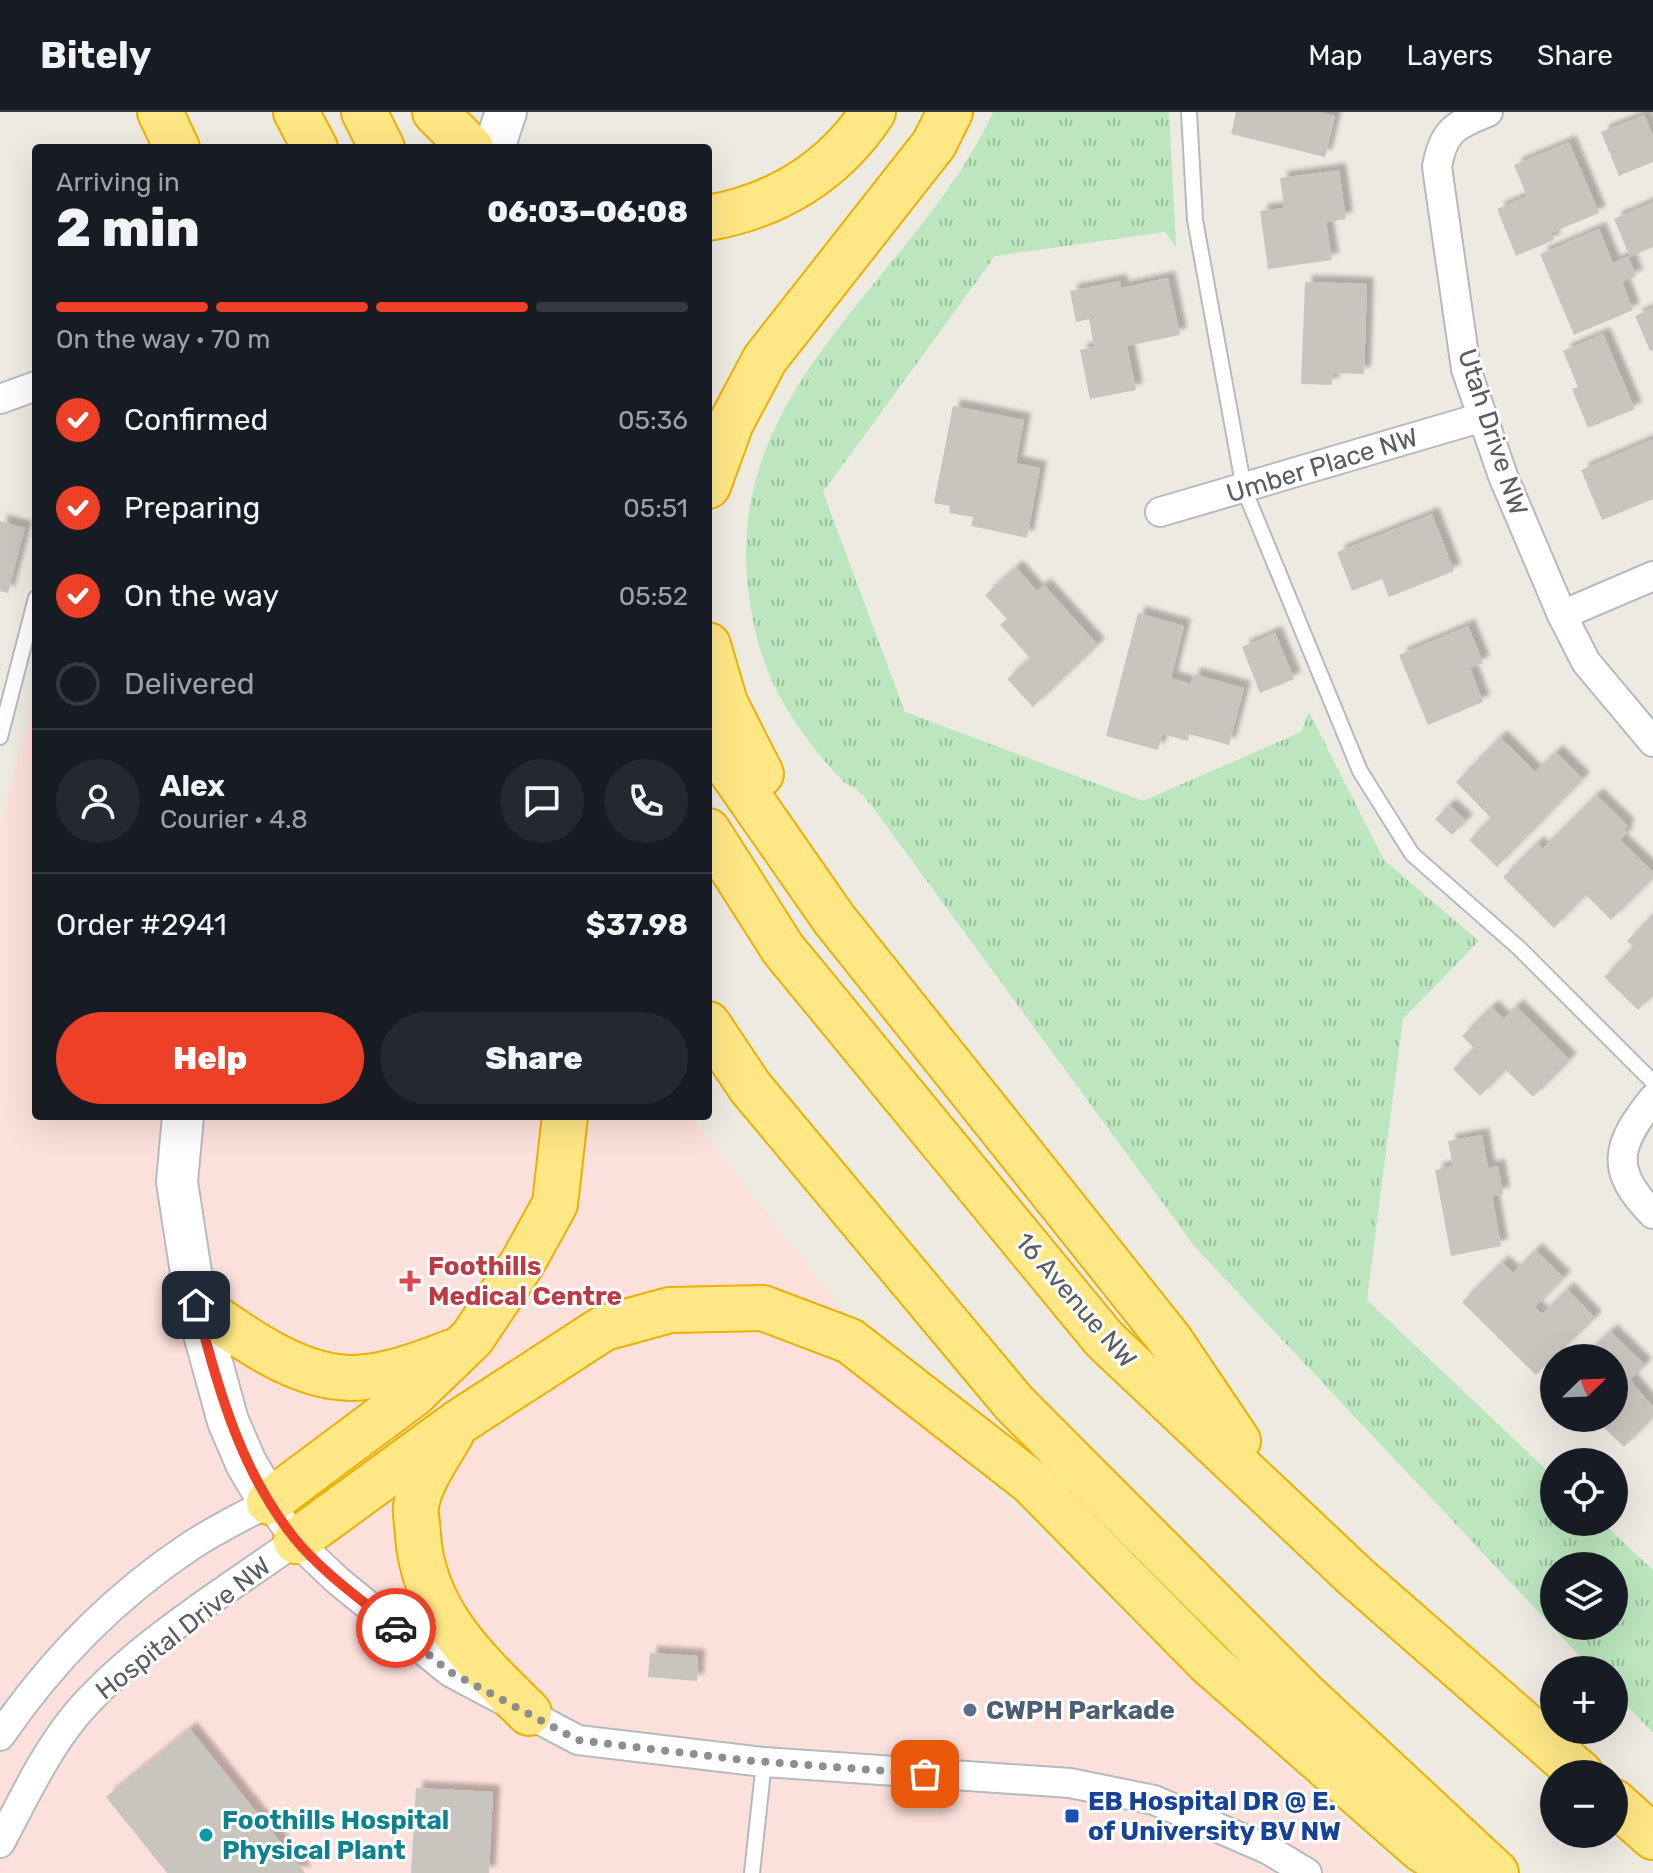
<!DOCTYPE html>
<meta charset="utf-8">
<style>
body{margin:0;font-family:Rubik,sans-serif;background:#242831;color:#f1f3f6;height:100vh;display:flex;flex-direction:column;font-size:30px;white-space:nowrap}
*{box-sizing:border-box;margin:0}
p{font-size:26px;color:#9ea1a6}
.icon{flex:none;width:44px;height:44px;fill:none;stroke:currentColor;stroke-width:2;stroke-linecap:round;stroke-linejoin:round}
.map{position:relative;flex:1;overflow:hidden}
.side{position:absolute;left:32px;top:32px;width:680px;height:976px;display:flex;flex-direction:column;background:#171b24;border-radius:8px;box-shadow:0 8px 32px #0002}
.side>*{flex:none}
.needle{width:52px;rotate:67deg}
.tools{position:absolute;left:1540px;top:1232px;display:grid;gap:16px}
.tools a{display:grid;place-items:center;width:88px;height:88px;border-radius:50%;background:#171b24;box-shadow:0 8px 32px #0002;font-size:40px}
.pin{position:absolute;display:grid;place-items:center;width:68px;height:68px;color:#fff;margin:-34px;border-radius:16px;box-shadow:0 4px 12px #0006}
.courier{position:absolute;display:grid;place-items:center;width:80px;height:80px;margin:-40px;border:6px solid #ee4026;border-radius:50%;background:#fff;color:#222;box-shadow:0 2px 10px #0007}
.head em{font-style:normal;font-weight:800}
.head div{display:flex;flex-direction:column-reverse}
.head{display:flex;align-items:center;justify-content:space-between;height:136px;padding:0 24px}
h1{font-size:52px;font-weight:800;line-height:60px}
.bar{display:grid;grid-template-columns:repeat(4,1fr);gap:12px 8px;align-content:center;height:96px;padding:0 24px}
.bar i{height:10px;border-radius:6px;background:#363941}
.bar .selected{background:#ee4026}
.bar p{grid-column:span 4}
.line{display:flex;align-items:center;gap:20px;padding:0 24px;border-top:2px solid #363941}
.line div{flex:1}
.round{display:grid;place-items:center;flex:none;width:84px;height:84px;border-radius:42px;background:#242831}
ol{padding:0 24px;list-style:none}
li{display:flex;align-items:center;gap:24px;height:88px}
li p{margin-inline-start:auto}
li .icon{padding:8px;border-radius:50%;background:#ee4026;color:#fff;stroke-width:4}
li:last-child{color:#9ea1a6}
li i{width:44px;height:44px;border:4px solid #363941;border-radius:50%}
.cta{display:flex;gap:16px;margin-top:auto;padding:16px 24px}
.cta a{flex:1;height:92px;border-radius:48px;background:#ee4026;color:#fff;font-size:32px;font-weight:800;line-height:92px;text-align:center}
.cta a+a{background:#242831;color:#f1f3f6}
header{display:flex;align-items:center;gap:48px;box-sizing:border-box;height:112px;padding:0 40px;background:#171b24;border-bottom:2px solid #363941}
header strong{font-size:38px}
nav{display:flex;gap:44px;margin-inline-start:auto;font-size:28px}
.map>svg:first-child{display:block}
.medical{fill:#fce0db}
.park{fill:url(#park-tufts);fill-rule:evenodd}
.building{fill:#c8c5be;filter:url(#shadow)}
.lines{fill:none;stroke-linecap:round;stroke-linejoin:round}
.lane-casing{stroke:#b6b9be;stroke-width:18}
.street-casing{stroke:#b6b9be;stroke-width:32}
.secondary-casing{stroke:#b7bac0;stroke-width:44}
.highway-casing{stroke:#eeb000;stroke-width:48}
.lane{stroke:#fff;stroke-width:14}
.street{stroke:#fff;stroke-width:28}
.secondary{stroke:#fff;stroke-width:40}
.highway{stroke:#ffe786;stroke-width:44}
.done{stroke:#8d8f8e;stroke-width:8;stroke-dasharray:0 14.4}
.route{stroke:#ee4026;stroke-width:10}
.health-dot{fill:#e0444e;stroke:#fff;stroke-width:3}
.service-dot{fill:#5c6f8a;stroke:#fff;stroke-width:3}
.transit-dot{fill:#1a4fb4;stroke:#fff;stroke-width:3}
.culture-dot{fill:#0f9aa8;stroke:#fff;stroke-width:3}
.labels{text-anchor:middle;stroke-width:6;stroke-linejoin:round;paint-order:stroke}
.street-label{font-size:26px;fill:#595d62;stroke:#fff}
.health-label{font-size:26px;font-weight:bold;fill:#be3a42;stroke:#fff;text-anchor:start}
.service-label{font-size:26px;font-weight:bold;fill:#4e5e75;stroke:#fff;text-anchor:start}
.transit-label{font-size:26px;font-weight:bold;fill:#164399;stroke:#fff;text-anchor:start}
.culture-label{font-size:26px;font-weight:bold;fill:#0d838f;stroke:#fff;text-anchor:start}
</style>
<header>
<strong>Bitely</strong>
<nav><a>Map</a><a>Layers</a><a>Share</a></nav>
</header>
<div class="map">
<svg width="1653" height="1761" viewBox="0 0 1653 1761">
<defs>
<pattern id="park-tufts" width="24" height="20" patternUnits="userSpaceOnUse" patternTransform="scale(2)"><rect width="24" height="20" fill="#bce6be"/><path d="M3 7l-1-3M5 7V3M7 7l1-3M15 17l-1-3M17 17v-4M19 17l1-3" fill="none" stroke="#9cbe9e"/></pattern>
<filter id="shadow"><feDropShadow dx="7" dy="-7" stdDeviation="2" flood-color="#0004"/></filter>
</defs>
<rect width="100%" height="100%" fill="#edebe1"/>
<path class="medical" d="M36,579v425h655l258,330 251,241 203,186h-1403v-1049z"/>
<path class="park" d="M993,0h176l7,135 -11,-15 -170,24 -172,236 82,220 238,89 158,-69 8,-20 75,148 95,81 -76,78 -36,281 187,177v45h48l51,48v163l-39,-41v-22h-21l-398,-423 -296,-404c-13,-16 -25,-38 -41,-52 -4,-4 -10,-6 -15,-10 -22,-22 -43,-50 -59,-77 -23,-39 -33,-82 -37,-127 -16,-199 171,-301 246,-465zM1554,1454h60v60h-60z"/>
<g class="building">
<path d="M1236,0h83l16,4 -10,41 -94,-23z"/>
<path d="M1644,3l9,21v26l-34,14 -18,-44z"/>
<path d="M1569,30l30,71 -48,20 3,7 -38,16 -19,-47 30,-13 -13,-31z"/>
<path d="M1339,58l7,49 -20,3 6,38 -64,9 -8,-58 24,-3 -4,-30z"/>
<path d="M1653,90v45l-23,10 -16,-38z"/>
<path d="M1599,117l14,34 15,-7 8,20 -14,6 11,28 -59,25 -34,-81z"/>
<path d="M1168,166l12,57 -53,11 9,44 -46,9 -10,-49 14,-3 -5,-28 -13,3 -6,-31 50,-10 1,7z"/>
<path d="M1305,170l62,2 -3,90 -31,-1 -1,12 -31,-1z"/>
<path d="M1653,196v42l-3,1 -15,-35z"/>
<path d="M1603,222l32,75 -47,19 -16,-39 6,-2 -15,-36z"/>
<path d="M953,294l71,14 -8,43 24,5 -13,70 -56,-12 2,-9 -24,-4 1,-7 -16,-3z"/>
<path d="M1653,327v60l-51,21 -21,-50z"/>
<path d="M1432,402l22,57 -65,26 -7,-18 -30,12 -15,-39z"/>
<path d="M0,409l25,7 -17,65 -8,-2z"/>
<path d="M1016,455l21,24 7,-6 54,60 -65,62 -26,-28 23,-21 -30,-33 7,-6 -22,-24z"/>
<path d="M1138,501l46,13 -13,52 20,6 2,-10 51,14 -15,57 -40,-11 -1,7 -26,-7 -4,16 -52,-14z"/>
<path d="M1468,514l15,37 -13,5 13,34 -55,23 -29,-70z"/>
<path d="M1275,521l19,46 -34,14 -18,-46z"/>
<path d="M1500,625l35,35 21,-20 27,27 -86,88 -28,-27 22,-22 -35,-36z"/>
<path d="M1596,683l32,31 -4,4 3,3 -7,7 33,32v6l-42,42 -25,-25 -32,33 -51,-51 34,-34 5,6z"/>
<path d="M1449,693l17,16 -14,14 -17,-16z"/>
<path d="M1653,802v81l-15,15 -34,-33 29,-30 -6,-6z"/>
<path d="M1516,894l54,54 -37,37 -27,-27 -26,26 -27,-27 21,-21 -12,-12 29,-29 13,12z"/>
<path d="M1482,1023l6,33 10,-2 5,28 -11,2 9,50 -50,10 -16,-86 18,-4 -5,-25z"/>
<path d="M1535,1138l29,28 -29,29 7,7 25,-25 28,29 -59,57 -74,-73 40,-40 11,11z"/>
<path d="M1610,1219l35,34 -15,15 23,27v10l-29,30 -30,-29h20v-60h-31z"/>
<path d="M650,1541l48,3 -1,25 -49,-4z"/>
<path d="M190,1617l115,144h-138l-61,-76z"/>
<path d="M416,1676l77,4 -4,81h-78z"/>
</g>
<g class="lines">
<defs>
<g id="lane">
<path d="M1189,0l6,108 49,269 116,282 52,83 107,94 134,134"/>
<path d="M0,625l36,-139"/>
<path d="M752,1761l12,-111"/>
</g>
<g id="street">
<path d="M1488,0c-33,13 -45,19 -51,55l29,202 37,107 59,139 24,47 67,80"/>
<path d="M0,287l36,-13"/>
<path d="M1160,400l323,-95"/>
<path d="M1562,503l91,-39"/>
<path d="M1653,987c-37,46 -44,71 0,115"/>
<path d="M0,1624c50,-73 114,-139 189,-189 25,-17 53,-30 80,-45l27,39 41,39 113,92 128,68 186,22 306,21 84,17 115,50 38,23"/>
<path d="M0,1731c23,-43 44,-89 75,-127 56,-67 150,-125 221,-175"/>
</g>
<g id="secondary">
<path d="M494,36l12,-36"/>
<path d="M183,1004l-6,66 19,123 32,116 18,42 23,39"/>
</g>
<g id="highway">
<path d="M160,0l17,36"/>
<path d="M296,0l19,36"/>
<path d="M364,0l18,36"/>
<path d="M435,0l36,36"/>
<path d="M708,106c69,-12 126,-47 165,-106"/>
<path d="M708,374l23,-63 34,-64 169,-215 16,-32"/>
<path d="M708,533l17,58 36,71"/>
<path d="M708,626l126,181 336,421 68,101"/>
<path d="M708,719l75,118 321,390 252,238 225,197"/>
<path d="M708,912l42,63 264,316 289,290 193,180"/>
<path d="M196,1193c42,28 90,66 142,72 36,5 81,-12 114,-25"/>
<path d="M451,1322c-12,21 -31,47 -35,72 -1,9 2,21 2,30 6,78 59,125 111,177"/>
<path d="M269,1390l146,-109 57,-55 51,-76 32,-58 10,-88"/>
<path d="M296,1429l163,-119 145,-94 66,-18 93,-2 87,33 181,141 178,181 212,186 37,24"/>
<path d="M1614,1690l39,35"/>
</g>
</defs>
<use href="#lane" class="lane-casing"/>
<use href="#street" class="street-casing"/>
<use href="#secondary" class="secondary-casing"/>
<use href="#highway" class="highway-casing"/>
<use href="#lane" class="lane"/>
<use href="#street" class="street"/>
<use href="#secondary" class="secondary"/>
<use href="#highway" class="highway"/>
</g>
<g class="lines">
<path class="done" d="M396,1516l54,44 128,68 164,20 183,14"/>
<path class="route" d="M196,1193c23,84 43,164 99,234 28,34 67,61 101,89"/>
</g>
<path class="health-dot" d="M406 1157h8v8h8v8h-8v8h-8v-8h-8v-8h8z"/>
<circle class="service-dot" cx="970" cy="1598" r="8"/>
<rect class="transit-dot" x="1064" y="1696" width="16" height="16" rx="4"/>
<circle class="culture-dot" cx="206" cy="1723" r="8"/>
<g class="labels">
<g class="street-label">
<text transform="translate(1493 320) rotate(72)" y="9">Utah Drive NW</text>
<text transform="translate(1322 353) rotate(-17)" y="9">Umber Place NW</text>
<text transform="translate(1076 1188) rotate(49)" y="9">16 Avenue NW</text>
<text transform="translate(183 1516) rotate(-38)" y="9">Hospital Drive NW</text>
</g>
<g class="health-label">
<text x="428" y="1163">Foothills<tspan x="428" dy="30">Medical Centre</tspan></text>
</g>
<g class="service-label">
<text x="986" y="1607">CWPH Parkade</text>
</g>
<g class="transit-label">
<text x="1088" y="1698">EB Hospital DR @ E.<tspan x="1088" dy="30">of University BV NW</tspan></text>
</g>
<g class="culture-label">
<text x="222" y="1717">Foothills Hospital<tspan x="222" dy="30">Physical Plant</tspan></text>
</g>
</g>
</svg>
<div class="tools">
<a><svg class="needle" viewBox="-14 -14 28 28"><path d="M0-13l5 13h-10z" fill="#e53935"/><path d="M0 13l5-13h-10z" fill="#9ea1a6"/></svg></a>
<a><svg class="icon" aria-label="locate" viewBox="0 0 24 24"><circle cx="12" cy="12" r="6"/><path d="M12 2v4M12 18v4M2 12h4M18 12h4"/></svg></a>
<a><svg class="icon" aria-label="layers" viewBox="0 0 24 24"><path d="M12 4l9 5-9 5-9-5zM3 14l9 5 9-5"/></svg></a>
<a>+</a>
<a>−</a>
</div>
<div class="pin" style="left:925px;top:1662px;background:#ea580c"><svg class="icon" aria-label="bag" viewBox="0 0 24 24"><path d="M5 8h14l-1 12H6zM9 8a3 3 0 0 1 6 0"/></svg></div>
<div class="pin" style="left:196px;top:1193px;background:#1f2937"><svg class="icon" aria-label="home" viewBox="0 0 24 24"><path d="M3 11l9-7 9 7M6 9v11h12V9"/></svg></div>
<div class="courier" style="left:396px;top:1516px"><svg class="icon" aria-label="car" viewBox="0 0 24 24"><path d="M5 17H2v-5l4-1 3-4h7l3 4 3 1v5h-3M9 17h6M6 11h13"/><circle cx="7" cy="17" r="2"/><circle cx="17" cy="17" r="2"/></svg></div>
<section class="side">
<div class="head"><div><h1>2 min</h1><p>Arriving in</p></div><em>06:03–06:08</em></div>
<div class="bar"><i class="selected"></i><i class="selected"></i><i class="selected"></i><i></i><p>On the way · 70 m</p></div>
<ol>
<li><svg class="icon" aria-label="check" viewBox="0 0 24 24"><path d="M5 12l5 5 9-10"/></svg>Confirmed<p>05:36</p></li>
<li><svg class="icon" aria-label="check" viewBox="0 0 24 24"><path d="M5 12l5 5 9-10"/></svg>Preparing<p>05:51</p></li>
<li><svg class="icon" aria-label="check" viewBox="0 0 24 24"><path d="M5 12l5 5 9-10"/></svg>On the way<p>05:52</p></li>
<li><i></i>Delivered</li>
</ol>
<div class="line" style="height:144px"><a class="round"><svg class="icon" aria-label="person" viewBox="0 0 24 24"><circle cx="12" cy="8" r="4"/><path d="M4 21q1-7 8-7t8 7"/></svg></a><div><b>Alex</b><p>Courier · 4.8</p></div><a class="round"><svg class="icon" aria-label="chat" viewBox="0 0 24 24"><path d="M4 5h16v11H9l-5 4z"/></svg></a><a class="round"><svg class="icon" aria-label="phone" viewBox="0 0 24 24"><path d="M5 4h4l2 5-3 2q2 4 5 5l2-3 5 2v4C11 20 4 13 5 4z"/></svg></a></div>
<div class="line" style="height:104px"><div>Order #2941</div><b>$37.98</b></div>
<div class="cta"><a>Help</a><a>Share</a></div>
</section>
</div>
